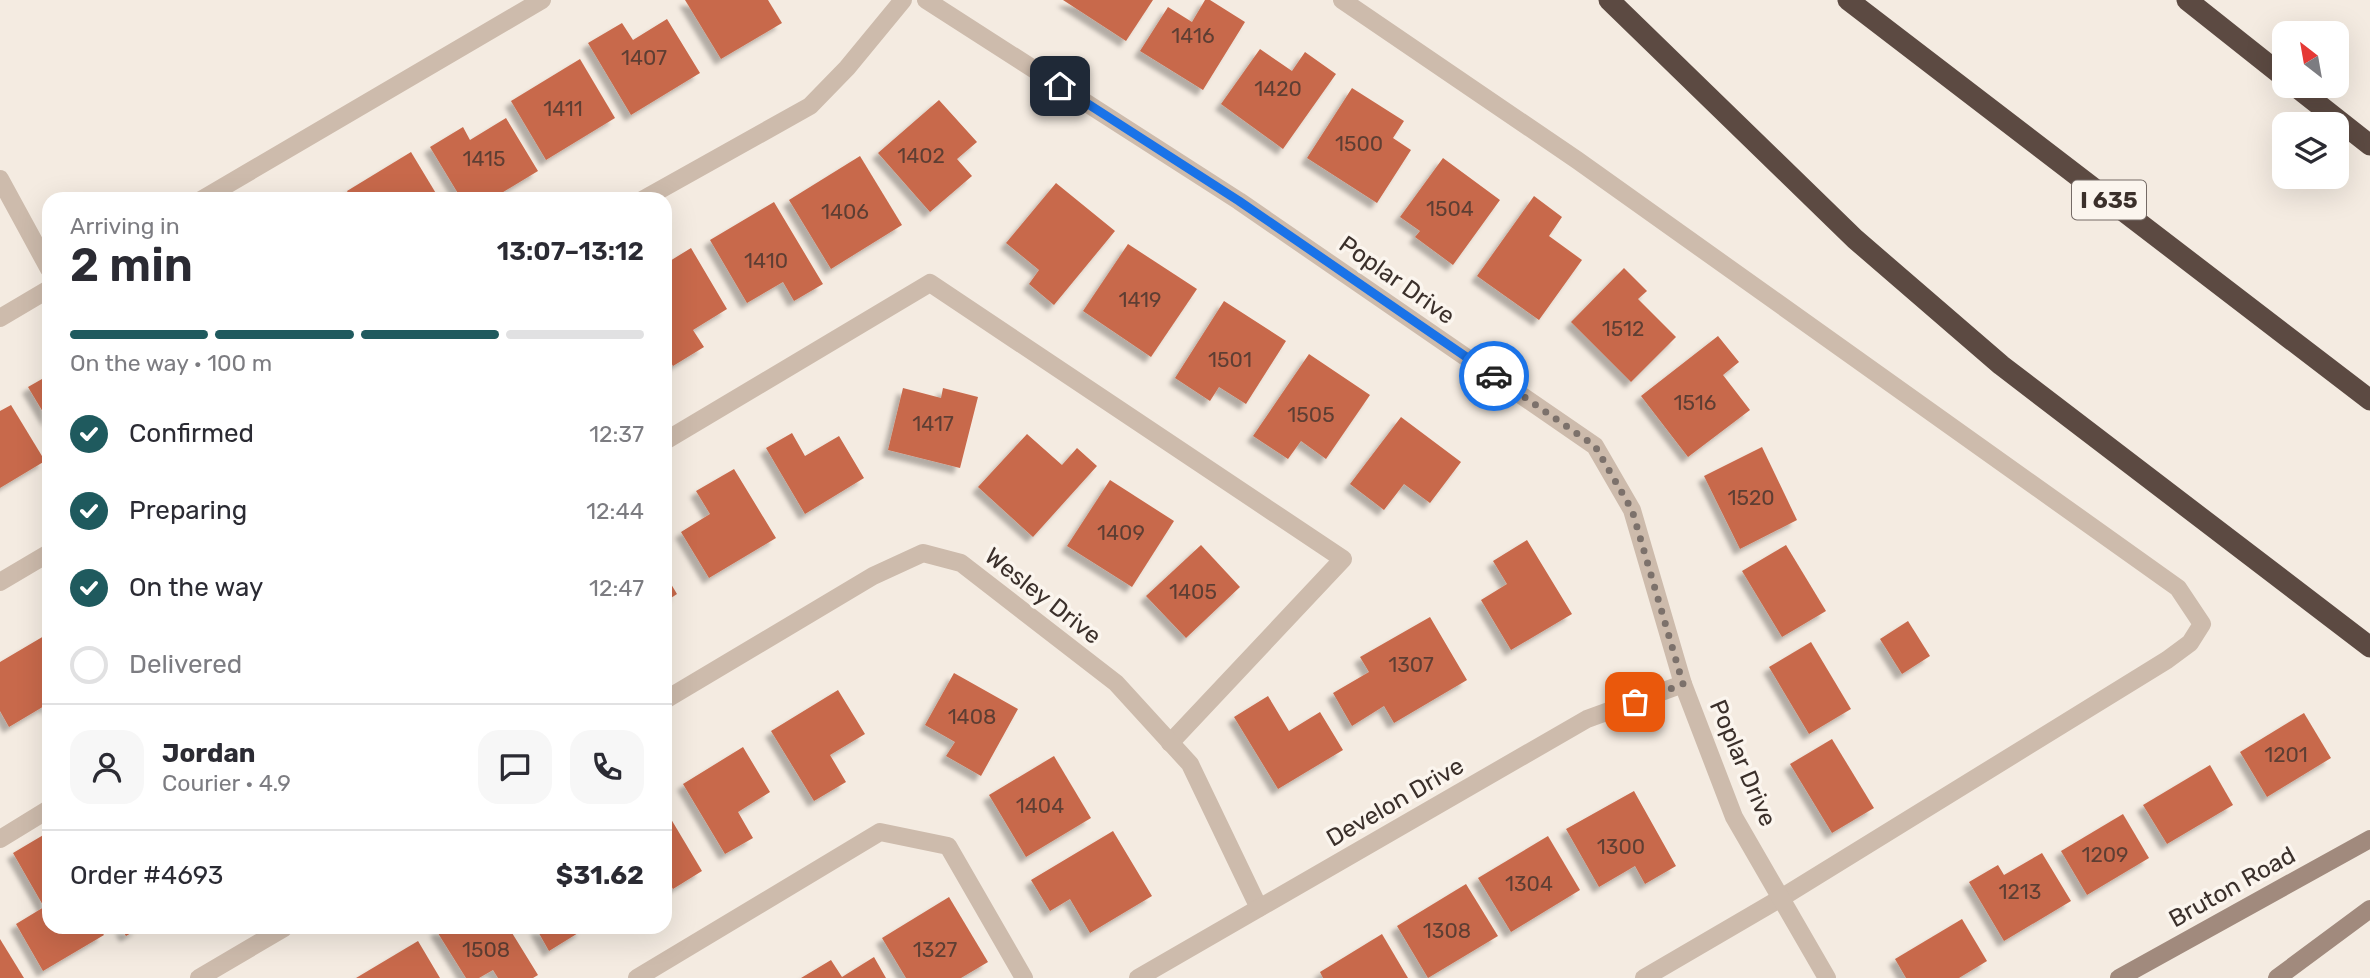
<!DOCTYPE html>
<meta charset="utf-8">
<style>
body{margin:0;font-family:Rubik,sans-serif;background:#f7f7f7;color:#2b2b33;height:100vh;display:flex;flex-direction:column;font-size:26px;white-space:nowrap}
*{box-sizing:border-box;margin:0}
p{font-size:23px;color:#7c7c81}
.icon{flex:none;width:38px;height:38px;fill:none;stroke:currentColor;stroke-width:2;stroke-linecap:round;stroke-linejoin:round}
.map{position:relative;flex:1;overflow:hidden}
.panel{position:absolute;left:42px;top:192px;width:630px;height:742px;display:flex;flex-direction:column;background:#fff;border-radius:21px;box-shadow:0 7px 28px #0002}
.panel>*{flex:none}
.needle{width:46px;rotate:329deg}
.controls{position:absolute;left:2272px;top:21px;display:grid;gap:14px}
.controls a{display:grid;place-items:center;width:77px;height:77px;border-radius:14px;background:#fff;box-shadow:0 7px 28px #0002;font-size:35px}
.pin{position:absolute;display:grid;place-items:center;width:60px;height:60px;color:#fff;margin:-30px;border-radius:14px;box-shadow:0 4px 10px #0006}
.courier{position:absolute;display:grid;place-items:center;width:70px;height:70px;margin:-35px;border:5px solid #1a73e8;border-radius:50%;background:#fff;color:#222;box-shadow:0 2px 9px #0007}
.head em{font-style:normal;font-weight:600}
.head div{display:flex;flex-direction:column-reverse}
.head{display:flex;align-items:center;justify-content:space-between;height:119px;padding:0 28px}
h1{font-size:46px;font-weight:600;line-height:52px}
.bar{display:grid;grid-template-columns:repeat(4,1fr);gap:10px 7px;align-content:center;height:84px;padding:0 28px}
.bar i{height:9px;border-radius:5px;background:#e1e1e2}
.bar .selected{background:#1f5a5e}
.bar p{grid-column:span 4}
.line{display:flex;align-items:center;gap:18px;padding:0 28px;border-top:2px solid #e1e1e2}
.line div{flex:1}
.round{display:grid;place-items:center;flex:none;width:74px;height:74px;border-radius:21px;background:#f7f7f7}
ol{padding:0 28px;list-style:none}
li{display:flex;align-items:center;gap:21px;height:77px}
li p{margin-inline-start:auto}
li .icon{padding:7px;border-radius:50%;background:#1f5a5e;color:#fff;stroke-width:4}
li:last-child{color:#7c7c81}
li i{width:38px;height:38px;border:4px solid #e1e1e2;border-radius:50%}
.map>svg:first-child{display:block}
.building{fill:#c8694b;filter:url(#shadow)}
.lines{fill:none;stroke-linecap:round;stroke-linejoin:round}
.lane{stroke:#cdbbac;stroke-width:18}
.street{stroke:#cdbbac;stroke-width:18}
.secondary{stroke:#a18a7d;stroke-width:18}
.highway{stroke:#5c4a42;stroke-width:21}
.done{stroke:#7c716b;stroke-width:7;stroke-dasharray:0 12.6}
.route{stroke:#1a73e8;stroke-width:9}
.labels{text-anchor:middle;stroke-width:7;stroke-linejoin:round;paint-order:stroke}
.number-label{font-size:21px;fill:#5e3e33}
.shield{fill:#fbf5ee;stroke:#756b66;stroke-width:2}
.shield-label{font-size:23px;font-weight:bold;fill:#3b302b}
.street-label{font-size:24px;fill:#3b302b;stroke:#fbf5ee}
</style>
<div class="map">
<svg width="2370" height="978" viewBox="0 0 2370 978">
<defs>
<filter id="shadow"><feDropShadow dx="-6" dy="6" stdDeviation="2" flood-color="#0004"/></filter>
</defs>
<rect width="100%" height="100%" fill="#f4ebe1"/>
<g class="building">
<path d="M685,0h83l14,23 -61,36z"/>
<path d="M1063,0h90l-27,41z"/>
<path d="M1205,0h5l35,22 -42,68 -63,-39 28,-44 24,15z"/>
<path d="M667,19l33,54 -69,42 -43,-72 34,-20 11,17z"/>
<path d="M1260,49l32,22 13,-19 31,22 -53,75 -62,-45z"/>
<path d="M580,59l35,59 -69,42 -35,-59z"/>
<path d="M1352,88l52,33 -11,17 18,12 -34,53 -70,-45z"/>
<path d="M939,100l38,42 -20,17 15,17 -42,36 -52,-59z"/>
<path d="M506,118l32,53 -48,29h-28l-32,-53 33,-20 7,13z"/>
<path d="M411,152l29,48h-88l-5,-9z"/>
<path d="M860,156l42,69 -71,44 -42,-69z"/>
<path d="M1443,158l57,42 -47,65 -38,-28 5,-6 -20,-14z"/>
<path d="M1056,183l59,48 -61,74 -25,-21 10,-14 -33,-27z"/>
<path d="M1534,196l28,21 -13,19 33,24 -43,60 -62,-44z"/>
<path d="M774,202l49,82 -29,17 -11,-19 -36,21 -37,-63z"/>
<path d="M1128,244l69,45 -46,68 -68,-46z"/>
<path d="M691,248l36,61 -34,21 11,17 -31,19 -8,-14v-88z"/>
<path d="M1624,268l23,23 -9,8 38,38 -45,45 -60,-60z"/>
<path d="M1224,301l62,40 -40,63 -27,-17 -9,14 -35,-23z"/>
<path d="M1718,336l21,26 -16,13 27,35 -62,47 -47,-61z"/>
<path d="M1309,354l61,41 -44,64 -25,-18 -13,18 -35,-23z"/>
<path d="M49,375v47l-21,-35z"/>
<path d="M903,388l38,10 2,-10 35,9 -18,71 -72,-18z"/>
<path d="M11,405l34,56 -45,27v-77z"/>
<path d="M1401,417l60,45 -31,41 -26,-19 -20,26 -34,-26z"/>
<path d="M792,433l13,23 34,-20 25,42 -59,36 -39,-66z"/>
<path d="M1027,434l35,31 15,-17 20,18 -64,71 -55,-50z"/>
<path d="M1762,447l35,73 -57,29 -36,-73z"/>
<path d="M734,469l42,69 -67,40 -28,-46 29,-18 -14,-23z"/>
<path d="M1110,480l64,41 -42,66 -65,-41z"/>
<path d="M1527,540l45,74 -61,36 -30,-50 26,-16 -14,-23z"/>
<path d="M1201,545l39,42 -54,51 -40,-42z"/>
<path d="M1786,545l40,66 -44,26 -40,-66z"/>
<path d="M665,574l12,20 -12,8z"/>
<path d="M1430,617l37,63 -73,43 -10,-17 -32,20 -19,-33 36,-21 -9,-15z"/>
<path d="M1908,621l22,35 -28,18 -22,-35z"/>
<path d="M44,636l5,8v67l-3,-6 -37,22 -9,-16v-49z"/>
<path d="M1811,642l40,67 -42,25 -40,-67z"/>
<path d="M954,673l64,36 -37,67 -35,-20 9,-14 -30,-17z"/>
<path d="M838,690l27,44 -35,21 16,27 -32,19 -43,-70z"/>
<path d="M1268,696l21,35 31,-19 23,38 -65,39 -44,-72z"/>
<path d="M2304,713l27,45 -64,39 -27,-45z"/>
<path d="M1832,739l42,69 -42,25 -42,-69z"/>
<path d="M743,747l27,45 -32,20 15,26 -28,16 -42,-70z"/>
<path d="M1054,756l37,62 -65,39 -37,-62z"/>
<path d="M2210,765l23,40 -66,39 -24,-39z"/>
<path d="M1634,791l42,75 -31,18 -10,-18 -36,21 -33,-58z"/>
<path d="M665,809l37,62 -29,18 -8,-13z"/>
<path d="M2123,814l26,44 -62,37 -26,-44z"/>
<path d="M1113,831l39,65 -62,37 -20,-34 -20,12 -19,-31z"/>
<path d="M45,834l4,6v88h50l5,7 -61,36 -27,-47 28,-17 -31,-54z"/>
<path d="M1548,836l32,54 -69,42 -33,-54z"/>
<path d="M2042,853l29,48 -67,40 -35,-59 29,-17 6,10z"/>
<path d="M1466,884l32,52 -70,42 -31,-52z"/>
<path d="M949,897l39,65 -27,16h-55l-24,-40z"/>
<path d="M1962,919l25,42 -28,17h-53l-11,-19z"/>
<path d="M121,928h19l-14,8z"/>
<path d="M440,928h69l29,47 -5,3h-35l-5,-8 -14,8h-13l-30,-48z"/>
<path d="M536,928h45l2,2 -34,21z"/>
<path d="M1382,934l26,44h-85l-3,-6z"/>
<path d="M0,939l24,39h-24z"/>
<path d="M418,941l22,37h-84z"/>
<path d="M874,957l12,21h-85l30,-18 11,17z"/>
</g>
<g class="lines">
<g class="lane">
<path d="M1342,0l235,160 601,428 24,36 -12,19 -23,17 -386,238 -137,80"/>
<path d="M0,179l49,90"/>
<path d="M201,200l341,-200"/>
<path d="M0,318l49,-29"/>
<path d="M665,441l265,-158 413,276 -173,184"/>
<path d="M0,839l49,-30"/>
<path d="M637,978l243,-146 68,14 76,132"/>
</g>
<g class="street">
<path d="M926,0l313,201 356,245 37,64 51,174 51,133 93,161"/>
<path d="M642,200l168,-94 37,-38 56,-68"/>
<path d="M0,582l49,-29"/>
<path d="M665,700l208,-124 50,-23 38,10 155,120 74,81 69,144"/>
<path d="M199,978l85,-50"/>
<path d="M1138,978l449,-259 96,-35"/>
</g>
<g class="secondary">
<path d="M2119,978l251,-139"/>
<path d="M2277,978l93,-69"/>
</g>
<g class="highway">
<path d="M1609,0l246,239 146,126 369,282"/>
<path d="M1848,0l522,400"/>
<path d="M2187,0l97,77"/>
<path d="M2295,86l75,59"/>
</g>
</g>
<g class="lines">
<path class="done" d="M1494,376l101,70 37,64 51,174 -48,18"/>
<path class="route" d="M1060,86l179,115 255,175"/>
</g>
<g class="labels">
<g class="number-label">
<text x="1193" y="43">1416</text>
<text x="644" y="65">1407</text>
<text x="1278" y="96">1420</text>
<text x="563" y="116">1411</text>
<text x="1359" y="151">1500</text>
<text x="921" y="163">1402</text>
<text x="484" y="166">1415</text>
<text x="1450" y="216">1504</text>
<text x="845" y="219">1406</text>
<text x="766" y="268">1410</text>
<text x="1140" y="307">1419</text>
<text x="1623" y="336">1512</text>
<text x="1230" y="367">1501</text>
<text x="1695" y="410">1516</text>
<text x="1311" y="422">1505</text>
<text x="933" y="431">1417</text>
<text x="1751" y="505">1520</text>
<text x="1121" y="540">1409</text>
<text x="1193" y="599">1405</text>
<text x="1411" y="672">1307</text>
<text x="972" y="724">1408</text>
<text x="2286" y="762">1201</text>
<text x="1040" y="813">1404</text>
<text x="1621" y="854">1300</text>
<text x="2105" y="862">1209</text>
<text x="1529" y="891">1304</text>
<text x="2020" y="899">1213</text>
<text x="1447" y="938">1308</text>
<text x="486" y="957">1508</text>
<text x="935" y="957">1327</text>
</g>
<rect class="shield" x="2072" y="180.5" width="74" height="39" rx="5"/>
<g class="shield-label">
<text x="2109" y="208">I 635</text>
</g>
<g class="street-label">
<text transform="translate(1397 280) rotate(35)" y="8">Poplar Drive</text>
<text transform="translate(1043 596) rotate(38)" y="8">Wesley Drive</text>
<text transform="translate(1743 763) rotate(67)" y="8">Poplar Drive</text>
<text transform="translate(1395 802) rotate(-30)" y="8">Develon Drive</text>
<text transform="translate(2232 887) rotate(-29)" y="8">Bruton Road</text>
</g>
</g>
</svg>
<div class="controls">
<a><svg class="needle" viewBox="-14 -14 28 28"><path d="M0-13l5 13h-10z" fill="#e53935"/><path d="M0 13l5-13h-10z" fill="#7c7c81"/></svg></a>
<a><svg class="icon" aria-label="layers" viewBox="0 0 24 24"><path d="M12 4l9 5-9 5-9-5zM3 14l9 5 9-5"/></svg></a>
</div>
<div class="pin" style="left:1635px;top:702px;background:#ea580c"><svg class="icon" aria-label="bag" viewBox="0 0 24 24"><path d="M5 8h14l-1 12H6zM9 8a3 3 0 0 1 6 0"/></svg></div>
<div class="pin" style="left:1060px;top:86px;background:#1f2937"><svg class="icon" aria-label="home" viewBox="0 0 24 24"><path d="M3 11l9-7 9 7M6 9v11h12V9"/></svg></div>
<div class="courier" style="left:1494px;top:376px"><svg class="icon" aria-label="car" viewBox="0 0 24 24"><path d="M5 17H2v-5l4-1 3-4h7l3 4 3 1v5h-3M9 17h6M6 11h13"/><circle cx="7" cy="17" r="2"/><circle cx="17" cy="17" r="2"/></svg></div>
<section class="panel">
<div class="head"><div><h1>2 min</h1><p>Arriving in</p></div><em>13:07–13:12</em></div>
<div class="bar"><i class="selected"></i><i class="selected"></i><i class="selected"></i><i></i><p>On the way · 100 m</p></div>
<ol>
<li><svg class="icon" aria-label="check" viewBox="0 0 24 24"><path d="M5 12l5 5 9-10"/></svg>Confirmed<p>12:37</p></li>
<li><svg class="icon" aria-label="check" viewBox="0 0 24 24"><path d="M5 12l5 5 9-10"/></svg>Preparing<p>12:44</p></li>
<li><svg class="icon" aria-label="check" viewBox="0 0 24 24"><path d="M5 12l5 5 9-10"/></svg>On the way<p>12:47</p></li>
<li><i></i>Delivered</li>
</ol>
<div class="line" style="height:126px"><a class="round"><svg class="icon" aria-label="person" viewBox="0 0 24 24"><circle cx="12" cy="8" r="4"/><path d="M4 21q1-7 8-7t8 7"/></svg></a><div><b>Jordan</b><p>Courier · 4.9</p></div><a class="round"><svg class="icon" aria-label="chat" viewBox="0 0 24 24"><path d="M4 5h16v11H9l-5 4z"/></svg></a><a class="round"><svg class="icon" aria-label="phone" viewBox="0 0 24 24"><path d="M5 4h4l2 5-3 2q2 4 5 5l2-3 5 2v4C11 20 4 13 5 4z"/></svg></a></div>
<div class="line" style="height:91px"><div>Order #4693</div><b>$31.62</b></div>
</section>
</div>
